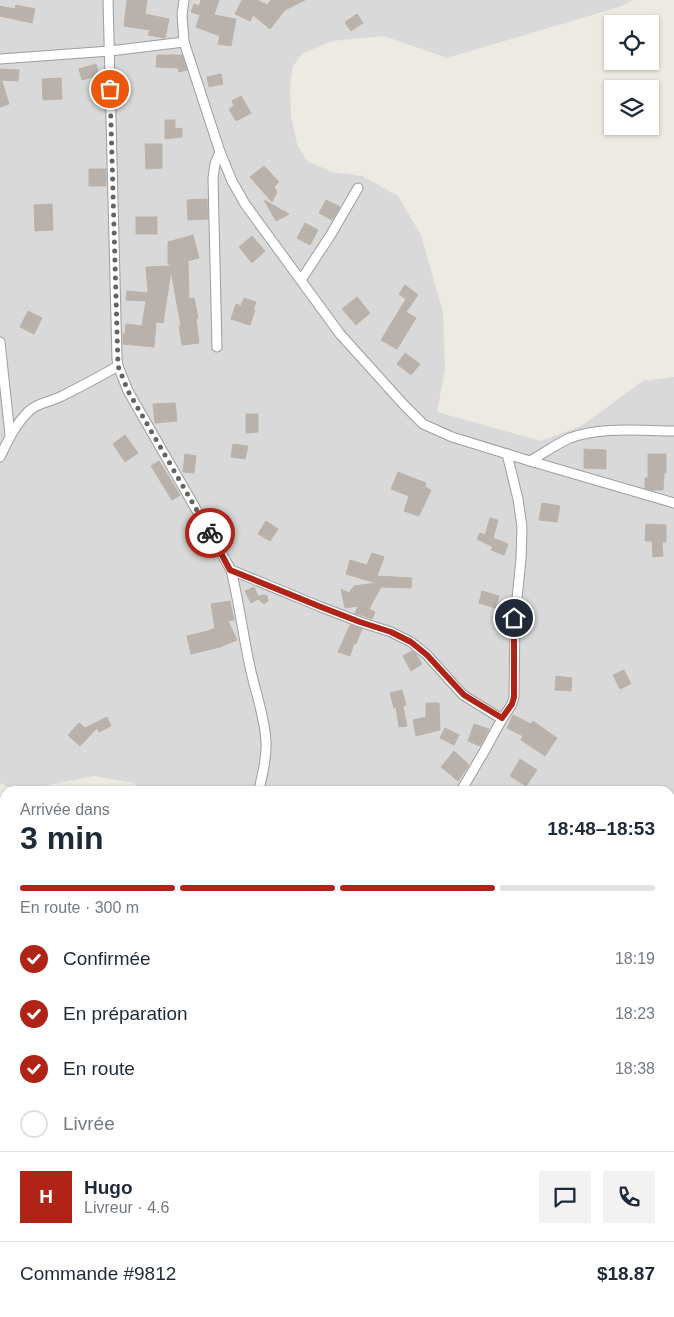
<!DOCTYPE html>
<html lang="fr">
<meta charset="utf-8">
<style>
body{margin:0;font-family:Helvetica,sans-serif;background:#f2f2f3;color:#1f2937;height:100vh;display:flex;flex-direction:column;font-size:19px;white-space:nowrap}
*{box-sizing:border-box;margin:0}
p{font-size:16px;color:#747a83}
.icon{flex:none;width:28px;height:28px;fill:none;stroke:currentColor;stroke-width:2;stroke-linecap:round;stroke-linejoin:round}
.map{position:relative;flex:1;overflow:hidden}
.panel{position:absolute;left:0px;top:786px;width:675px;height:531px;display:flex;flex-direction:column;background:#fff;border-radius:15px 15px 0 0;box-shadow:0 1px 4px #0004}
.panel>*{flex:none}
.buttons{position:absolute;left:604px;top:15px;display:grid;gap:10px}
.buttons a{display:grid;place-items:center;width:55px;height:55px;border-radius:0px;background:#fff;box-shadow:0 1px 4px #0004;font-size:25px}
.pin{position:absolute;display:grid;place-items:center;width:42px;height:42px;color:#fff;margin:-21px;border:2px solid #fff;border-radius:50%;box-shadow:0 1px 5px #0007}
.courier{position:absolute;display:grid;place-items:center;width:50px;height:50px;margin:-25px;border:4px solid #b02417;border-radius:50%;background:#fff;color:#222;box-shadow:0 1px 6px #0007}
.head em{font-style:normal;font-weight:800}
.head div{display:flex;flex-direction:column-reverse}
.head{display:flex;align-items:center;justify-content:space-between;height:85px;padding:0 20px}
h1{font-size:32px;font-weight:800;line-height:38px}
.bar{display:grid;grid-template-columns:repeat(4,1fr);gap:8px 5px;align-content:center;height:60px;padding:0 20px}
.bar i{height:6px;border-radius:4px;background:#e0e1e3}
.bar .current{background:#b02417}
.bar p{grid-column:span 4}
.line{display:flex;align-items:center;gap:12px;padding:0 20px;border-top:1px solid #e0e1e3}
.line div{flex:1}
.round{display:grid;place-items:center;flex:none;width:52px;height:52px;border-radius:0px;background:#f2f2f3}
ol{padding:0 20px;list-style:none}
li{display:flex;align-items:center;gap:15px;height:55px}
li p{margin-inline-start:auto}
li .icon{padding:5px;border-radius:50%;background:#b02417;color:#fff;stroke-width:4}
li:last-child{color:#747a83}
li i{width:28px;height:28px;border:2px solid #e0e1e3;border-radius:50%}
.map>svg:first-child{display:block}
.residential{fill:#dad9d9}
.building{fill:#b9b2ac;stroke:#bcb2a7}
.lines{fill:none;stroke-linecap:round;stroke-linejoin:round}
.minor-casing{stroke:#9d9d9d;stroke-width:11}
.minor{stroke:#fff;stroke-width:9}
.done{stroke:#656461;stroke-width:5;stroke-dasharray:0 9}
.route{stroke:#b02417;stroke-width:6}
</style>
<div class="map">
<svg width="674" height="1317" viewBox="0 0 674 1317">
<rect width="100%" height="100%" fill="#eceae2"/>
<path class="residential" d="M0,0h634l-18,8 -169,50 -63,-22 -52,5 -30,13 -9,12 -3,20 1,30 6,28 10,17 25,11 30,4 36,20 23,39 22,77 2,57 -8,43 104,29 40,-15 62,-45 31,-4v613l-4,2v-201h-527l-9,-8 -40,-7 -76,15 -18,-8z"/>
<g class="building">
<path d="M127,0h20l-2,14 24,5 -4,19 -17,-3 2,-5 -26,-4z"/>
<path d="M201,0h18l-5,15 22,4 -5,27 -13,-2 2,-8 -24,-9 4,-12 -9,-3 3,-8 5,2z"/>
<path d="M242,0h15l10,5 4,-5h34l-20,10 -15,19 -17,-14 -3,6 -15,-7z"/>
<path d="M16,5l19,4 -3,14 -32,-7v-10l15,3z"/>
<path d="M357,14l6,9 -12,8 -6,-9z"/>
<path d="M157,55h25l5,15 -8,2 -1,-4 -22,-1z"/>
<path d="M96,64l3,11 -17,5 -3,-11z"/>
<path d="M0,69l19,1 -1,11 -18,-1z"/>
<path d="M221,74l2,10 -14,3 -2,-10z"/>
<path d="M61,78l1,21 -19,1 -1,-21z"/>
<path d="M0,81h2l7,23 -9,3z"/>
<path d="M241,96l10,17 -15,8 -7,-12 5,-3 -2,-5z"/>
<path d="M165,120h10v9l7,-1v9l-17,2z"/>
<path d="M145,144h17v24l-16,1z"/>
<path d="M264,166l15,16 -5,5 3,5 -5,10 -22,-25z"/>
<rect x="89" y="169" width="17" height="17"/>
<path d="M207,199l1,20 -20,1 -1,-20z"/>
<path d="M264,200l25,14 -13,7z"/>
<path d="M326,200l14,7 -8,13 -13,-7z"/>
<path d="M52,204l1,26 -18,1 -1,-26z"/>
<rect x="136" y="217" width="21" height="17"/>
<path d="M305,223l13,7 -8,15 -13,-7z"/>
<path d="M193,235l6,23 -11,3 1,38 5,-1 4,20 -2,1 3,24 -17,2 -3,-19h2l-10,-55 -8,52 -7,-1 -2,25 -31,-3v-11l2,1 1,-10 16,2 4,-25 -20,-1 1,-9 21,2 -2,-26 24,-1v-2h-2v-22z"/>
<path d="M252,236l13,15 -13,12 -13,-16z"/>
<path d="M405,285l13,10 -12,17 10,6 -19,31 -16,-9 25,-41 -7,-5z"/>
<path d="M357,297l13,16 -14,12 -14,-16z"/>
<path d="M244,298l12,4 -3,8h2l-5,15 -19,-6 5,-15 5,2z"/>
<path d="M28,311l14,7 -8,16 -14,-7z"/>
<path d="M405,353l15,11 -9,11 -14,-11z"/>
<path d="M175,403l2,18 -22,2 -2,-19z"/>
<path d="M246,414h12v18l-12,1z"/>
<path d="M125,435l13,18 -13,9 -12,-18z"/>
<path d="M233,444l15,2 -3,13 -14,-2z"/>
<path d="M584,449l22,1v19l-22,-1z"/>
<path d="M185,454l11,2 -2,17 -11,-1z"/>
<path d="M648,454h18v19h-2l-1,17h-12l-6,-2v-10h3z"/>
<path d="M159,461l21,34 -8,5 -21,-34z"/>
<path d="M398,472l28,11 -1,4 6,3 -12,26 -15,-5 5,-15 -18,-7z"/>
<path d="M542,503l18,3 -3,16 -18,-2z"/>
<path d="M490,518l8,2 -5,18 15,6 -4,11 -13,-5 2,-3 -16,-8 3,-6 5,2z"/>
<path d="M266,521l12,8 -8,12 -12,-7z"/>
<path d="M646,524l20,1v17h-4l1,14 -10,1 -1,-16h-7z"/>
<path d="M372,553l12,4 -7,19 35,2 -1,10 -30,-1 -12,22 6,3 -3,7 -17,-6 3,-7 -13,2 -4,-19 8,4 5,-7 22,-3 -30,-9 4,-14 17,5z"/>
<path d="M254,587l4,9 6,-1 3,1 1,5 -4,3 -6,-5 -7,4 -6,-12z"/>
<path d="M482,591l17,5 -4,12 -16,-5z"/>
<path d="M230,601l4,19 -6,1 9,19 -17,7 -29,7 -4,-18 21,-5 7,-3 -4,-24z"/>
<path d="M350,625l12,4 -6,15 -2,-1 -4,13 -12,-4z"/>
<path d="M412,651l4,3 6,10 -11,7 -8,-15z"/>
<path d="M624,670l7,14 -11,5 -7,-14z"/>
<path d="M556,676l16,2 -1,13 -16,-1z"/>
<path d="M402,690l4,15 -3,1 4,20 -8,1 -3,-20 -2,1 -4,-15z"/>
<path d="M426,703h13l1,27 -24,6 -3,-16 13,-3z"/>
<path d="M513,715l18,9 2,-3 24,17 -12,18 -24,-16 2,-4 -16,-8z"/>
<path d="M107,717l4,9 -12,6 -2,-4 -17,18 -12,-11 11,-12 6,5z"/>
<path d="M474,724l15,5 -9,17 -12,-5z"/>
<path d="M445,728l14,7 -5,10 -14,-7z"/>
<path d="M454,751l15,14 -11,16 -17,-14z"/>
<path d="M520,759l17,11 -11,16 -16,-10z"/>
</g>
<g class="lines">
<defs>
<g id="minor">
<path d="M108,0l9,359 1,7 10,25 103,179 90,37 39,15 31,10 20,10 16,13 36,40 39,24 -17,31 -24,41"/>
<path d="M184,0l-2,15 2,27 36,110 12,29 13,23 95,130 64,71 19,19 29,13 78,24 144,42"/>
<path d="M0,59l110,-8 74,-9"/>
<path d="M301,280l29,-44 28,-48"/>
<path d="M0,342l10,93"/>
<path d="M217,347l-4,-169 2,-14 5,-12"/>
<path d="M0,457c8,-17 15,-32 29,-46 8,-8 20,-9 31,-14 20,-10 39,-20 58,-31"/>
<path d="M530,461c13,-7 26,-17 40,-23 31,-12 71,-7 104,-7"/>
<path d="M231,570c8,32 12,65 19,97 5,24 15,50 16,75 1,19 -4,31 -7,49"/>
<path d="M502,719l10,-15 2,-7 1,-79 6,-59 1,-32 -4,-28 -11,-45"/>
<path d="M670,1156l4,1"/>
<path d="M670,1179l4,8"/>
<path d="M510,1312l2,5"/>
<path d="M556,1312l2,5"/>
<path d="M296,1317l1,-5"/>
</g>
</defs>
<use href="#minor" class="minor-casing"/>
<use href="#minor" class="minor"/>
</g>
<g class="lines">
<path class="done" d="M110,89l8,277 10,25 82,142"/>
<path class="route" d="M210,533l20,37 91,37 39,15 31,10 20,10 16,13 37,40 38,23 10,-14 2,-7v-79"/>
</g>
</svg>
<div class="buttons">
<a><svg class="icon" aria-label="locate" viewBox="0 0 24 24"><circle cx="12" cy="12" r="6"/><path d="M12 2v4M12 18v4M2 12h4M18 12h4"/></svg></a>
<a><svg class="icon" aria-label="layers" viewBox="0 0 24 24"><path d="M12 4l9 5-9 5-9-5zM3 14l9 5 9-5"/></svg></a>
</div>
<div class="pin" style="left:110px;top:89px;background:#ea580c"><svg class="icon" aria-label="bag" viewBox="0 0 24 24"><path d="M5 8h14l-1 12H6zM9 8a3 3 0 0 1 6 0"/></svg></div>
<div class="pin" style="left:514px;top:618px;background:#1f2937"><svg class="icon" aria-label="home" viewBox="0 0 24 24"><path d="M3 11l9-7 9 7M6 9v11h12V9"/></svg></div>
<div class="courier" style="left:210px;top:533px"><svg class="icon" aria-label="bike" viewBox="0 0 24 24"><circle cx="6" cy="16" r="4"/><circle cx="18" cy="16" r="4"/><path d="M6 16l4-8h5l3 8M10 8l3 8H6M13 5h3"/></svg></div>
<section class="panel">
<div class="head"><div><h1>3 min</h1><p>Arrivée dans</p></div><em>18:48–18:53</em></div>
<div class="bar"><i class="current"></i><i class="current"></i><i class="current"></i><i></i><p>En route · 300 m</p></div>
<ol>
<li><svg class="icon" aria-label="check" viewBox="0 0 24 24"><path d="M5 12l5 5 9-10"/></svg>Confirmée<p>18:19</p></li>
<li><svg class="icon" aria-label="check" viewBox="0 0 24 24"><path d="M5 12l5 5 9-10"/></svg>En préparation<p>18:23</p></li>
<li><svg class="icon" aria-label="check" viewBox="0 0 24 24"><path d="M5 12l5 5 9-10"/></svg>En route<p>18:38</p></li>
<li><i></i>Livrée</li>
</ol>
<div class="line" style="height:90px"><b class="round" style="background:#b02417;color:#fff">H</b><div><b>Hugo</b><p>Livreur · 4.6</p></div><a class="round"><svg class="icon" aria-label="chat" viewBox="0 0 24 24"><path d="M4 5h16v11H9l-5 4z"/></svg></a><a class="round"><svg class="icon" aria-label="phone" viewBox="0 0 24 24"><path d="M5 4h4l2 5-3 2q2 4 5 5l2-3 5 2v4C11 20 4 13 5 4z"/></svg></a></div>
<div class="line" style="height:65px"><div>Commande #9812</div><b>$18.87</b></div>
</section>
</div>
